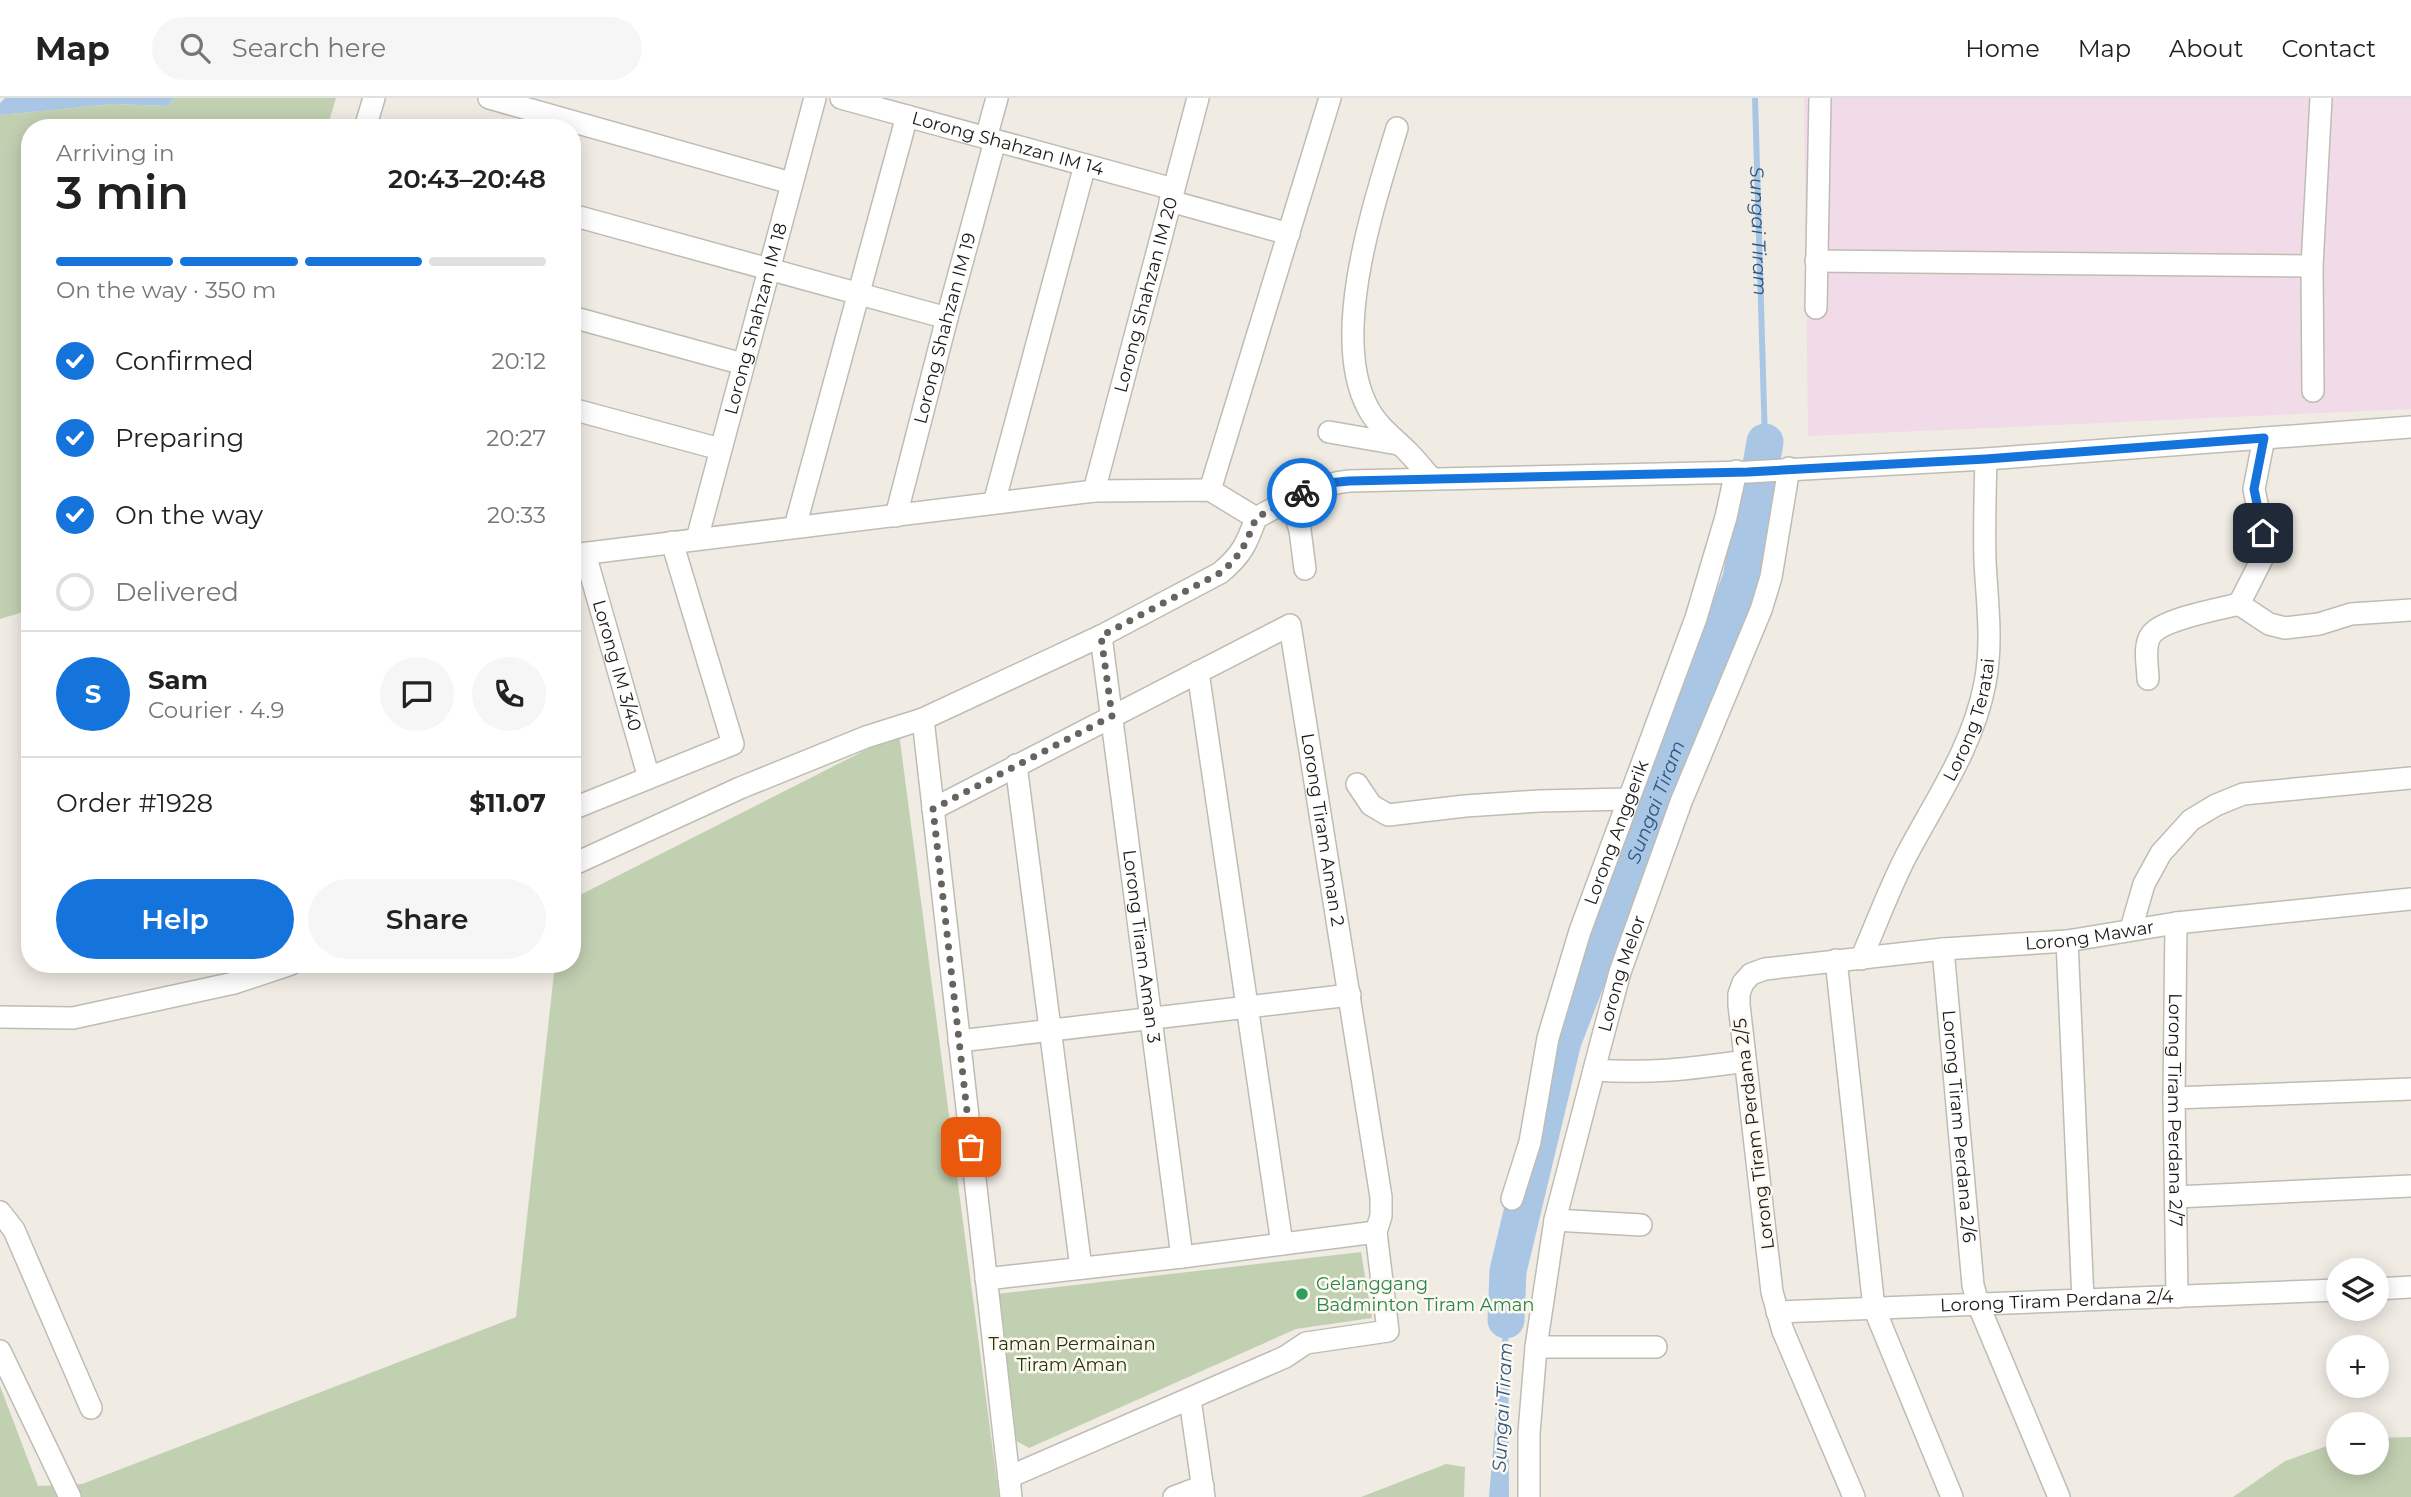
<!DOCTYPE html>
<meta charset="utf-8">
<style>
body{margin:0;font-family:Montserrat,sans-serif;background:#f6f6f6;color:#222;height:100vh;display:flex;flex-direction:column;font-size:26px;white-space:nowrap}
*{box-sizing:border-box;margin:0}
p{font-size:23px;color:#767676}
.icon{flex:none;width:38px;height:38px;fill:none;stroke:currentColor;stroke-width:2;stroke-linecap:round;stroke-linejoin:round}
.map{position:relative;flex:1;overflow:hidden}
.details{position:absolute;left:21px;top:21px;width:560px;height:854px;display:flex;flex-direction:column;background:#fff;border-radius:28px;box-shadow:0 4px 18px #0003}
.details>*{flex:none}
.buttons{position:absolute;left:2326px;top:1160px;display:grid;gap:14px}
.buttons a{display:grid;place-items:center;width:63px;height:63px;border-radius:50%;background:#fff;box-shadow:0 4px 18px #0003;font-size:35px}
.pin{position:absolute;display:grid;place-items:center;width:60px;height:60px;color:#fff;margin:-30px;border-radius:14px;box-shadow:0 4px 10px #0006}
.courier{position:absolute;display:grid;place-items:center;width:70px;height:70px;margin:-35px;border:5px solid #1573dc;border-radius:50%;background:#fff;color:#222;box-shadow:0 2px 9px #0007}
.headline em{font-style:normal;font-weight:600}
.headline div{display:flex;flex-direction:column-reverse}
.headline{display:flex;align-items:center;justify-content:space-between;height:119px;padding:0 35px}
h1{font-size:46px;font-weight:600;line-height:52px}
.bar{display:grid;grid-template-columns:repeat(4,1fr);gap:10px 7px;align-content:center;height:84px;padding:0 35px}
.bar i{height:9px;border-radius:5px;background:#e0e0e0}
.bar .current{background:#1573dc}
.bar p{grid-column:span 4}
.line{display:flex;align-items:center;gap:18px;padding:0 35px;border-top:2px solid #e0e0e0}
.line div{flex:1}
.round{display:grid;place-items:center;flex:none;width:74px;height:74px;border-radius:37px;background:#f6f6f6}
ol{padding:0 35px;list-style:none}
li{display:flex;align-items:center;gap:21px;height:77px}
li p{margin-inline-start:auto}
li .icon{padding:7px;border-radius:50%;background:#1573dc;color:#fff;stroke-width:4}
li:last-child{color:#767676}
li i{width:38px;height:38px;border:4px solid #e0e0e0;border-radius:50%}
.button{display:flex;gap:14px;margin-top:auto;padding:14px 35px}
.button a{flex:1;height:80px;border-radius:42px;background:#1573dc;color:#fff;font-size:28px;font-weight:600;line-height:80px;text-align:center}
.button a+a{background:#f6f6f6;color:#222}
header{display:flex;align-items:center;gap:42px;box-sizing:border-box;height:98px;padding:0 35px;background:#fff;border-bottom:2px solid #e0e0e0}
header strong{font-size:33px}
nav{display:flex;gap:38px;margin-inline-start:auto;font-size:24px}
.search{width:490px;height:63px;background:#f6f6f6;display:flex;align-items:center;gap:18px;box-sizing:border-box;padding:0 24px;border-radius:38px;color:#767676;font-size:26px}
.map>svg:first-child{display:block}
.industrial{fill:#f1dbe9}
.green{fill:#c2d0b2}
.water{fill:#aac6e5}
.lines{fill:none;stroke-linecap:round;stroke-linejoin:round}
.stream{stroke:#aac6e5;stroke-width:6}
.river{stroke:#aac6e5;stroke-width:37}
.minor-casing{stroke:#bfbcb4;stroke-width:24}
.minor{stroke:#fff;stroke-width:21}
.done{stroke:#66645f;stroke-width:7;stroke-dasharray:0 12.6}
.route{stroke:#1573dc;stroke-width:9}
.leisure-dot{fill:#2e9e5b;stroke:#fdf9f1;stroke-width:2.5}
.labels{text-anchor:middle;stroke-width:5;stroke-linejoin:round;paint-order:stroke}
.street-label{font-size:18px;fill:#1b1a17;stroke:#fdf9f1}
.leisure-label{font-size:18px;fill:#27864d;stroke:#fdf9f1;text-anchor:start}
.park-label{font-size:18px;fill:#27360c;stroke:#fdf9f1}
.water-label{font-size:19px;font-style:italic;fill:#2e5680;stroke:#fdf9f1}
</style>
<header>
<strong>Map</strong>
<div class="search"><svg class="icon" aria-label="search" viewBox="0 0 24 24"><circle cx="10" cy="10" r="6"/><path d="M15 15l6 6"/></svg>Search here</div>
<nav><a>Home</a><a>Map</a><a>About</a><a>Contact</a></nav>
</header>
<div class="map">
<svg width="2411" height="1399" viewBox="0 0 2411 1399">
<rect width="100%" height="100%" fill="#f0ece4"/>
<path class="industrial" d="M1804,0h607v311l-603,27z"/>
<g class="green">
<path d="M174,0h162l-9,30h-297v482l-30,9v-504l114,-11 54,2z"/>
<path d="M899,635l100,764h-999v-111l38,100 44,-2 434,-167 39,-353h17v-65z"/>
<path d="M1361,1154l11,66 -76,11 -267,119 -20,-11 -12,-143z"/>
<path d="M2411,1339v60h-178l52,-36 53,-19v21h38l1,-25z"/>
<path d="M1446,1366l19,3 -1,30h-103z"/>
</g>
<g class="water">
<path d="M5,0h169l-6,8 -54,-2 -114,11v-12z"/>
<path d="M1508,1173l1,226h-20z"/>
</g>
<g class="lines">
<path class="stream" id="s1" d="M1755,0l10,344"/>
<path class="river" id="s2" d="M1506,1222l2,-49 55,-230 178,-462 24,-137"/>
<defs>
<g id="minor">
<path d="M489,0l302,85"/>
<path id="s3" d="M841,0l332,91"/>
<path d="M365,30l9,-30"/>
<path d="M1397,30c-22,73 -68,208 -29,280 9,18 26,30 39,43 9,9 17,19 25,28"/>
<path d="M986,40l11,-40"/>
<path d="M1170,103l119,33"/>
<path d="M572,117l375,103"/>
<path d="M1816,163l496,5"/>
<path d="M1816,210l4,-210"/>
<path d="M572,219l171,47"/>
<path d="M2313,293l-1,-125 9,-168"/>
<path d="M572,311l148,40"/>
<path d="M1329,334l69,12"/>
<path d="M1210,392l120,-392"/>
<path id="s4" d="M1094,393l104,-393"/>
<path d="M1290,402l10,30 5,39"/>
<path d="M994,405l91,-338"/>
<path id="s5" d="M896,418l51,-198 48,-177"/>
<path d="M1256,420c31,-17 58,-33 93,-37l399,-9 238,-13 425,-32"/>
<path d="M795,429l112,-411"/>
<path id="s6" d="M697,441l118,-441"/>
<path id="s7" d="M585,456l64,224"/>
<path d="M572,457l522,-64 116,-1 46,28"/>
<path d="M2239,506l30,20 16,4 34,-4 32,-10 60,-4"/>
<path id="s8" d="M1101,538l81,621"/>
<path d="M1198,574l84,572"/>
<path d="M2148,581c0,-12 -5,-33 3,-44 11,-16 68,-26 88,-31l23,-45 1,-26 -9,-44 10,-51"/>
<path d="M923,621l88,778"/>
<path d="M1016,667l65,503"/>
<path d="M1357,686l14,21 17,10 77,-9 74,-5 89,-2"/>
<path d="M572,711l161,-65 -61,-202"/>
<path id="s9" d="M933,711l357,-184 91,572v19l-5,16 12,99 -82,12 -21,14 -276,120"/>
<path d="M572,767l168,-77 126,-51 57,-18 178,-83 119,-63c22,-18 27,-30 36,-55"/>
<path id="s10" d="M2176,825l-2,175 3,199"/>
<path d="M2131,831l13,-45 17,-31 30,-33 25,-15 27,-11 168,-16"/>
<path d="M2067,843l16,359"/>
<path id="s11" d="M1943,851l30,336 5,19 81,193"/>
<path id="s12" d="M1861,861c15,-34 28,-70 45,-103 30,-57 67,-109 79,-173 8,-41 2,-81 0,-122 -1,-34 0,-68 1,-102"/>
<path d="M1836,862l38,348 78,189"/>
<path d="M0,919l73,1 161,-35 57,-19"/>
<path d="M959,943l391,-46"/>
<path d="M1594,972c56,4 96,-1 151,-9"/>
<path d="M2174,1000l237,-9"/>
<path d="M2176,1099l235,-11"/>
<path id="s13" d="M1512,1101l18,-57 18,-104 32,-107 116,-313 30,-101 10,-46"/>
<path d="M0,1114l14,18 77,178"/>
<path d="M1555,1122l86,5"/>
<path d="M986,1181l196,-22 194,-25"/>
<path d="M2376,1191l35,-2"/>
<path id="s14" d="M1777,1214l561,-22"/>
<path d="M1536,1249h120"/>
<path d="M0,1253l70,146"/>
<path d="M1190,1301l14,98"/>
<path d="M1174,1399l29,-11"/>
<path id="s15" d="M1529,1399v-64l7,-86 19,-127 46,-177 19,-71 61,-170 80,-192 10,-33 18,-109"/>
<path id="s16" d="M1854,1399l-71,-166 -11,-39 -33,-287v-11l4,-11 8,-9 14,-5 178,-20 124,-8 109,-18 235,-24"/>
</g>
</defs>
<use href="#minor" class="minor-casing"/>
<use href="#minor" class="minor"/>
</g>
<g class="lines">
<path class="done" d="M971,1049l-38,-338 179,-93 -11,-80 119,-63c22,-18 26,-30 36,-55l46,-25"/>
<path class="route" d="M1302,395l26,-10 21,-2 399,-9 238,-13 278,-21 -10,51 9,44"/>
</g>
<circle class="leisure-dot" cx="1302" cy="1196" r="7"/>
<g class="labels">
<g class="street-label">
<text dy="6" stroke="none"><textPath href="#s3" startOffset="173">Lorong Shahzan IM 14</textPath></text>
<text dy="6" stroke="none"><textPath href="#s4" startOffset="203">Lorong Shahzan IM 20</textPath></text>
<text dy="6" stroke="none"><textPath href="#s6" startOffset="228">Lorong Shahzan IM 18</textPath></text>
<text dy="6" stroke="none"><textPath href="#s5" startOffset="194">Lorong Shahzan IM 19</textPath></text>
<text dy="6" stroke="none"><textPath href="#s7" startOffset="116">Lorong IM 3/40</textPath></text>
<text dy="6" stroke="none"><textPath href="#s12" startOffset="264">Lorong Teratai</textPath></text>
<text dy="6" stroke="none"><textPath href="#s9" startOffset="609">Lorong Tiram Aman 2</textPath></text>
<text dy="6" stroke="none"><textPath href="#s13" startOffset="382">Lorong Anggerik</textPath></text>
<text dy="6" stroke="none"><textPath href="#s16" startOffset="886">Lorong Mawar</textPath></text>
<text dy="6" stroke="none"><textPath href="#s8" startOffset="313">Lorong Tiram Aman 3</textPath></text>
<text dy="6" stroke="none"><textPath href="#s15" startOffset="534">Lorong Melor</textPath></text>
<text dy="6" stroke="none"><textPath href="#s10" startOffset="187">Lorong Tiram Perdana 2/7</textPath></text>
<text dy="6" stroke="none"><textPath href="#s11" startOffset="178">Lorong Tiram Perdana 2/6</textPath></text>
<text transform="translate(1754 1036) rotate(-97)" y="6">Lorong Tiram Perdana 2/5</text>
<text dy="6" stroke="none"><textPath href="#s14" startOffset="280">Lorong Tiram Perdana 2/4</textPath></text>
</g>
<g class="leisure-label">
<text x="1316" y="1192">Gelanggang<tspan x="1316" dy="21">Badminton Tiram Aman</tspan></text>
</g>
<g class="park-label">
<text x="1072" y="1252">Taman Permainan<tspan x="1072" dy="21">Tiram Aman</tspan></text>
</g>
<g class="water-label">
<text dy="7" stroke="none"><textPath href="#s1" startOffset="133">Sungai Tiram</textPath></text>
<text dy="7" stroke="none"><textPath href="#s2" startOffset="542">Sungai Tiram</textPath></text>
<text transform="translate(1502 1309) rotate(-87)" y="7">Sungai Tiram</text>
</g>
</g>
</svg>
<div class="buttons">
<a><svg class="icon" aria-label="layers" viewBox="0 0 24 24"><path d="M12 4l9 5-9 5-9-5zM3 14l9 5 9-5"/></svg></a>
<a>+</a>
<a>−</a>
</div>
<div class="pin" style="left:971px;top:1049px;background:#ea580c"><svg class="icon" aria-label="bag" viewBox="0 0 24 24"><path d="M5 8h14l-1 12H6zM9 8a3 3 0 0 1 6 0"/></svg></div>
<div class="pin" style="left:2263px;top:435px;background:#1f2937"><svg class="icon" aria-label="home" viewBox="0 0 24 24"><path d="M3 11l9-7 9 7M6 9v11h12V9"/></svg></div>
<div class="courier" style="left:1302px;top:395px"><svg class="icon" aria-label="bike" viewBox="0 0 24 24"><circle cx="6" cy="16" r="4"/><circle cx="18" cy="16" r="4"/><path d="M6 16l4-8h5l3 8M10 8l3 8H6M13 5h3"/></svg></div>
<section class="details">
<div class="headline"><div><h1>3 min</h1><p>Arriving in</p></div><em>20:43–20:48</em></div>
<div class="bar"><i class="current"></i><i class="current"></i><i class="current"></i><i></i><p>On the way · 350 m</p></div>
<ol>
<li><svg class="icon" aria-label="check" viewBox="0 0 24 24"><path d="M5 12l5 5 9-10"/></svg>Confirmed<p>20:12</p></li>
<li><svg class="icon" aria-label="check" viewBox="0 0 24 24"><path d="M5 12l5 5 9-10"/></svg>Preparing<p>20:27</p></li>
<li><svg class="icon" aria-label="check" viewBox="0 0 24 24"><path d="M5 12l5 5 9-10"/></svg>On the way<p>20:33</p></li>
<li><i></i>Delivered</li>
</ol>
<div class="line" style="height:126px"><b class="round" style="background:#1573dc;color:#fff">S</b><div><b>Sam</b><p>Courier · 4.9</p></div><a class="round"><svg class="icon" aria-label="chat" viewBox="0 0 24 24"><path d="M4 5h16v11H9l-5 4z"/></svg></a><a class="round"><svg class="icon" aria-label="phone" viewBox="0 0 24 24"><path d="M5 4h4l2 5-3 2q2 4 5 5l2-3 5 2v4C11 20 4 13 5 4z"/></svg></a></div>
<div class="line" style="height:91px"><div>Order #1928</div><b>$11.07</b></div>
<div class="button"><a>Help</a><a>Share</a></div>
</section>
</div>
